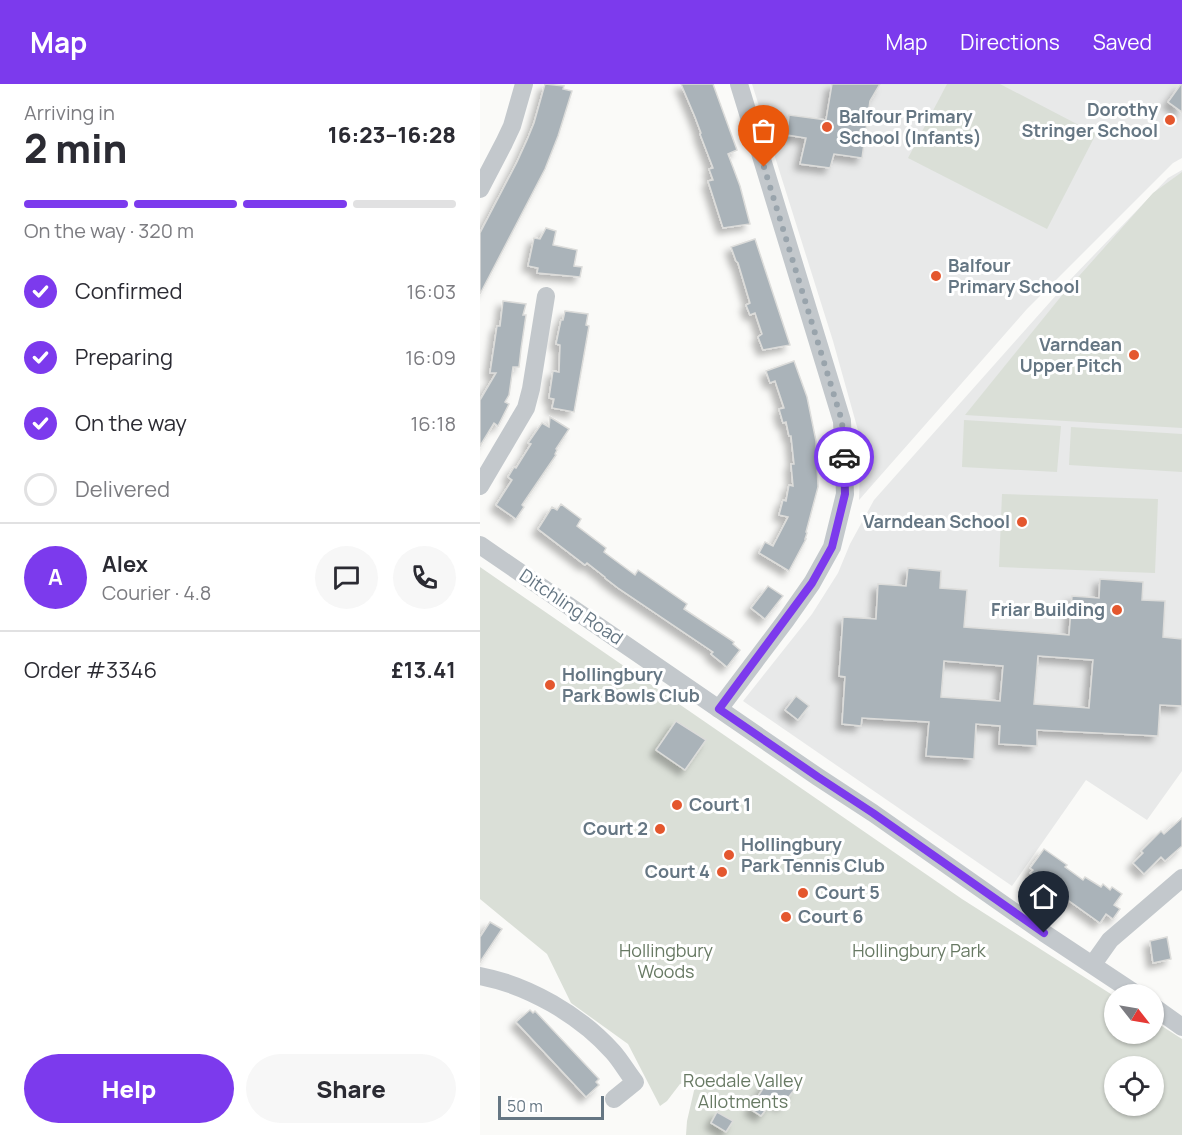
<!DOCTYPE html>
<meta charset="utf-8">
<style>
body{margin:0;font-family:Manrope,sans-serif;background:#f7f7f7;color:#2b2b33;height:100vh;display:flex;flex-direction:column;font-size:22px;white-space:nowrap}
*{box-sizing:border-box;margin:0}
p{font-size:20px;color:#7c7c81}
.icon{flex:none;width:33px;height:33px;fill:none;stroke:currentColor;stroke-width:2;stroke-linecap:round;stroke-linejoin:round}
.map{position:relative;flex:1;overflow:hidden}
.side{display:flex;flex-direction:column;background:#fff;width:480px}
.side>*{flex:none}
.needle{width:39px;rotate:121deg}
.buttons{position:absolute;left:624px;top:900px;display:grid;gap:12px}
.buttons a{display:grid;place-items:center;width:60px;height:60px;border-radius:50%;background:#fff;box-shadow:0 2px 4px #0004;font-size:30px}
.scale{position:absolute;left:18px;bottom:15px;width:106px;box-sizing:border-box;padding-left:6px;border:3px solid #657683;border-top:0;font-size:16px;line-height:21px;white-space:nowrap;color:#657683;-webkit-text-stroke:4px #fff;paint-order:stroke}
.pin{position:absolute;display:grid;place-items:center;width:51px;height:51px;color:#fff;margin:-62px -26px;border-radius:50% 50% 50% 0;rotate:-45deg;box-shadow:0 0 6px #0007}
.pin .icon{rotate:45deg}
.courier{position:absolute;display:grid;place-items:center;width:60px;height:60px;margin:-30px;border:4px solid #7c3aed;border-radius:50%;background:#fff;color:#222;box-shadow:0 2px 8px #0007}
.head em{font-style:normal;font-weight:800}
.head div{display:flex;flex-direction:column-reverse}
.head{display:flex;align-items:center;justify-content:space-between;height:102px;padding:0 24px}
h1{font-size:39px;font-weight:800;line-height:45px}
.bar{display:grid;grid-template-columns:repeat(4,1fr);gap:9px 6px;align-content:center;height:72px;padding:0 24px}
.bar i{height:8px;border-radius:4px;background:#e1e1e2}
.bar .on{background:#7c3aed}
.bar p{grid-column:span 4}
.line{display:flex;align-items:center;gap:15px;padding:0 24px;border-top:2px solid #e1e1e2}
.line div{flex:1}
.round{display:grid;place-items:center;flex:none;width:63px;height:63px;border-radius:32px;background:#f7f7f7}
ol{padding:0 24px;list-style:none}
li{display:flex;align-items:center;gap:18px;height:66px}
li p{margin-inline-start:auto}
li .icon{padding:6px;border-radius:50%;background:#7c3aed;color:#fff;stroke-width:4}
li:last-child{color:#7c7c81}
li i{width:33px;height:33px;border:3px solid #e1e1e2;border-radius:50%}
.cta{display:flex;gap:12px;margin-top:auto;padding:12px 24px}
.cta a{flex:1;height:69px;border-radius:36px;background:#7c3aed;color:#fff;font-size:24px;font-weight:800;line-height:69px;text-align:center}
.cta a+a{background:#f7f7f7;color:#2b2b33}
header{display:flex;align-items:center;gap:36px;box-sizing:border-box;height:84px;padding:0 30px;background:#7c3aed;color:#fff}
header strong{font-size:28px}
nav{display:flex;gap:33px;margin-inline-start:auto;font-size:21px}
main{display:flex;flex:1;min-height:0}
.map>svg:first-child{display:block}
.built{fill:#e8e9e9}
.green{fill:#dadfd7;fill-rule:evenodd}
.building{fill:#aab3b9;stroke:#dcdcda;stroke-width:1.5;fill-rule:evenodd;filter:url(#shadow)}
.lines{fill:none;stroke-linecap:round;stroke-linejoin:round}
.minor{stroke:#c3c8cc;stroke-width:18}
.done{stroke:#99a4ac;stroke-width:6;stroke-dasharray:0 10.8}
.route{stroke:#7c3aed;stroke-width:8}
.poi-dot{fill:#e4572e;stroke:#fff;stroke-width:2}
.labels{text-anchor:middle;stroke-width:6;stroke-linejoin:round;paint-order:stroke}
.poi-label{font-size:18px;font-weight:bold;fill:#657683;stroke:#fff;text-anchor:start}
.street-label{font-size:18px;fill:#657683;stroke:#fff}
.park-label{font-size:18px;fill:#687a64;stroke:#fff}
</style>
<header>
<strong>Map</strong>
<nav><a>Map</a><a>Directions</a><a>Saved</a></nav>
</header>
<main>
<section class="side">
<div class="head"><div><h1>2 min</h1><p>Arriving in</p></div><em>16:23–16:28</em></div>
<div class="bar"><i class="on"></i><i class="on"></i><i class="on"></i><i></i><p>On the way · 320 m</p></div>
<ol>
<li><svg class="icon" aria-label="check" viewBox="0 0 24 24"><path d="M5 12l5 5 9-10"/></svg>Confirmed<p>16:03</p></li>
<li><svg class="icon" aria-label="check" viewBox="0 0 24 24"><path d="M5 12l5 5 9-10"/></svg>Preparing<p>16:09</p></li>
<li><svg class="icon" aria-label="check" viewBox="0 0 24 24"><path d="M5 12l5 5 9-10"/></svg>On the way<p>16:18</p></li>
<li><i></i>Delivered</li>
</ol>
<div class="line" style="height:108px"><b class="round" style="background:#7c3aed;color:#fff">A</b><div><b>Alex</b><p>Courier · 4.8</p></div><a class="round"><svg class="icon" aria-label="chat" viewBox="0 0 24 24"><path d="M4 5h16v11H9l-5 4z"/></svg></a><a class="round"><svg class="icon" aria-label="phone" viewBox="0 0 24 24"><path d="M5 4h4l2 5-3 2q2 4 5 5l2-3 5 2v4C11 20 4 13 5 4z"/></svg></a></div>
<div class="line" style="height:78px"><div>Order #3346</div><b>£13.41</b></div>
<div class="cta"><a>Help</a><a>Share</a></div>
</section>
<div class="map">
<svg width="702" height="1051" viewBox="0 0 702 1051">
<defs>
<filter id="shadow"><feDropShadow dx="-5.5" dy="5.5" stdDeviation="3" flood-color="#0004"/></filter>
</defs>
<rect width="100%" height="100%" fill="#fafaf8"/>
<g class="built">
<path d="M272,0h430v74l-9,5 -146,146 -168,191 2,-59 -28,-100z"/>
<path d="M702,86v601l-35,49 -61,-40 -74,106 -269,-185 69,-87 26,-41 12,-29 24,-44 193,-217 101,-105z"/>
</g>
<g class="green">
<path d="M467,0h53l96,50 -49,95 -139,-71z"/>
<path d="M702,88v256l-217,-13 98,-121 90,-101z"/>
<path d="M484,336l97,6 -4,46 -95,-5z"/>
<path d="M591,343l111,7v38l-113,-7z"/>
<path d="M522,410l156,5 -3,74 -156,-6z"/>
<path d="M0,483l482,332 152,97v38h40v-13l28,18v96h-496l1,-14 9,-39 -16,2 -13,17 -7,5 -32,-62 -57,-41 -24,-49 -67,-55zM634,982h40v40h-40z"/>
</g>
<g class="building">
<path d="M65,0l19,2 -1,3 9,2 -14,45 -13,33 -65,125v-61l37,-71 10,-22 7,-17z"/>
<path d="M201,0h32l24,66 -9,4 12,32 10,38 -27,4 -15,-47 5,-1 -4,-11 4,-1 -13,-34 1,-1 -6,-16z"/>
<path d="M352,0h48l-10,17 -8,57 -28,-4 -4,14 -30,-4 6,-26 -19,-3 2,-20 37,5z"/>
<path d="M701,0h1v28l-14,-10z"/>
<path d="M66,144l10,3 -3,14 24,5 -3,16 8,1 -2,10 -43,-4 1,-5 -10,-2 6,-28 6,1z"/>
<path d="M275,155l35,106 -27,5 -5,-13 4,-3 -7,-21 -5,2 -4,-10 4,-2 -12,-40 -2,-2 -5,-14z"/>
<path d="M23,217l23,3 -3,11h3l-5,34 -2,18h-6l-4,28 -4,7 4,2 -11,22 -4,-3 -14,23v-46l16,-27h-6l7,-47h3z"/>
<path d="M85,227l23,3 -2,11 3,1 -15,86 -22,-4 2,-9 -5,-1 4,-27 6,1 1,-27 -4,-1 5,-24h2z"/>
<path d="M314,277l13,36 9,44 2,46 -12,45 1,1 -2,6h1l-17,32 -30,-18 6,-11 8,4 15,-29 -9,-2 4,-15 3,1 3,-16 4,1 -2,-22h3l-3,-28h-2l-3,-14 -3,1 -4,-14 5,-1 -9,-27 -5,2 -4,-12z"/>
<path d="M70,333l19,12 -13,20 1,1 -2,4 1,1 -34,50 2,2 -8,12 -20,-14 16,-25 -4,-3 6,-10 2,1 15,-24 -3,-1 14,-20 7,4z"/>
<path d="M81,420l20,15 -4,7 29,22 -2,4 31,23 3,-5 49,34 -3,5 50,33 -1,2 7,6 -13,17 -16,-13 2,-2 -95,-64 -13,-10v-1l-18,-14 -2,2 -47,-36 14,-22 5,3z"/>
<path d="M428,484l33,3 -1,17 27,2 -3,37 105,8 3,-39 27,2 1,-19 43,3 -1,18 23,1 -2,36 19,2v67l-22,-1 -2,31 -121,-6v16l-38,-2 1,-18 -24,-2 -2,35 -48,-3 3,-34 -67,-4 -1,8 -19,-2 3,-47 -6,-1 4,-59 33,2 2,-35 28,2zM558,572l55,4 -4,48 -55,-4zM464,577l59,5 -3,35 -59,-4z"/>
<path d="M288,502l15,10 -18,23 -14,-11z"/>
<path d="M316,612l13,10 -11,14 -13,-10z"/>
<path d="M196,637l30,19 -21,30 -29,-20z"/>
<path d="M702,734v28l-17,15 -4,-4 -17,17 -11,-11 10,-10 -2,-2 20,-20 3,3z"/>
<path d="M564,765l23,16 -2,2 18,13 2,-3 16,10 2,-3 7,6 2,-3 10,7 -8,11 6,4 -7,10 -7,-5 -6,9 -70,-50 3,-3 -3,-2z"/>
<path d="M10,838l12,7 -22,33v-25z"/>
<path d="M687,853l4,22 -18,4 -3,-22z"/>
<path d="M50,926l3,3 2,-2 64,68 -3,3 3,3 -13,12 -70,-75z"/>
<path d="M292,990l10,7v1l12,8 -12,16 -9,-6 -12,16 -11,-7z"/>
<path d="M237,1028l16,9 -7,11 -15,-9z"/>
</g>
<g class="lines">
<g class="minor">
<path d="M0,105l24,-46 8,-17 12,-42"/>
<path d="M0,402l46,-78 5,-19 15,-93"/>
<path d="M0,461l338,232 55,36 171,120 92,61"/>
<path d="M239,625l67,-89 26,-37 20,-36 13,-53 -3,-73 -103,-337"/>
<path d="M613,880l17,-24 72,-62"/>
<path d="M0,892c48,9 100,39 133,76 8,9 14,20 22,30l-21,17"/>
<path d="M674,923l28,20"/>
</g>
</g>
<g class="lines">
<path class="done" d="M284,83l78,254 2,36"/>
<path class="route" d="M364,373l1,37 -13,53 -20,36 -93,126 99,68 55,36 171,120"/>
</g>
<g class="poi-dot">
<circle cx="690" cy="36" r="6"/>
<circle cx="347" cy="43" r="6"/>
<circle cx="456" cy="192" r="6"/>
<circle cx="654" cy="271" r="6"/>
<circle cx="542" cy="438" r="6"/>
<circle cx="637" cy="526" r="6"/>
<circle cx="70" cy="601" r="6"/>
<circle cx="197" cy="721" r="6"/>
<circle cx="180" cy="745" r="6"/>
<circle cx="249" cy="771" r="6"/>
<circle cx="242" cy="788" r="6"/>
<circle cx="323" cy="809" r="6"/>
<circle cx="306" cy="833" r="6"/>
</g>
<g class="labels">
<g class="poi-label">
<text x="678" y="32" text-anchor="end">Dorothy<tspan x="678" dy="21">Stringer School</tspan></text>
<text x="359" y="39">Balfour Primary<tspan x="359" dy="21">School (Infants)</tspan></text>
<text x="468" y="188">Balfour<tspan x="468" dy="21">Primary School</tspan></text>
<text x="642" y="267" text-anchor="end">Varndean<tspan x="642" dy="21">Upper Pitch</tspan></text>
<text x="530" y="444" text-anchor="end">Varndean School</text>
<text x="625" y="532" text-anchor="end">Friar Building</text>
<text x="82" y="597">Hollingbury<tspan x="82" dy="21">Park Bowls Club</tspan></text>
<text x="209" y="727">Court 1</text>
<text x="168" y="751" text-anchor="end">Court 2</text>
<text x="261" y="767">Hollingbury<tspan x="261" dy="21">Park Tennis Club</tspan></text>
<text x="230" y="794" text-anchor="end">Court 4</text>
<text x="335" y="815">Court 5</text>
<text x="318" y="839">Court 6</text>
</g>
<g class="street-label">
<text transform="translate(91 523) rotate(34)" y="6">Ditchling Road</text>
</g>
<g class="park-label">
<text x="186" y="873">Hollingbury<tspan x="186" dy="21">Woods</tspan></text>
<text x="439" y="873">Hollingbury Park</text>
<text x="263" y="1003">Roedale Valley<tspan x="263" dy="21">Allotments</tspan></text>
</g>
</g>
</svg>
<div class="buttons">
<a><svg class="needle" viewBox="-14 -14 28 28"><path d="M0-13l5 13h-10z" fill="#e53935"/><path d="M0 13l5-13h-10z" fill="#7c7c81"/></svg></a>
<a><svg class="icon" aria-label="locate" viewBox="0 0 24 24"><circle cx="12" cy="12" r="6"/><path d="M12 2v4M12 18v4M2 12h4M18 12h4"/></svg></a>
</div>
<div class="scale">50 m</div>
<div class="pin" style="left:284px;top:83px;background:#ea580c"><svg class="icon" aria-label="bag" viewBox="0 0 24 24"><path d="M5 8h14l-1 12H6zM9 8a3 3 0 0 1 6 0"/></svg></div>
<div class="pin" style="left:564px;top:849px;background:#1f2937"><svg class="icon" aria-label="home" viewBox="0 0 24 24"><path d="M3 11l9-7 9 7M6 9v11h12V9"/></svg></div>
<div class="courier" style="left:364px;top:373px"><svg class="icon" aria-label="car" viewBox="0 0 24 24"><path d="M5 17H2v-5l4-1 3-4h7l3 4 3 1v5h-3M9 17h6M6 11h13"/><circle cx="7" cy="17" r="2"/><circle cx="17" cy="17" r="2"/></svg></div>
</div>
</main>
